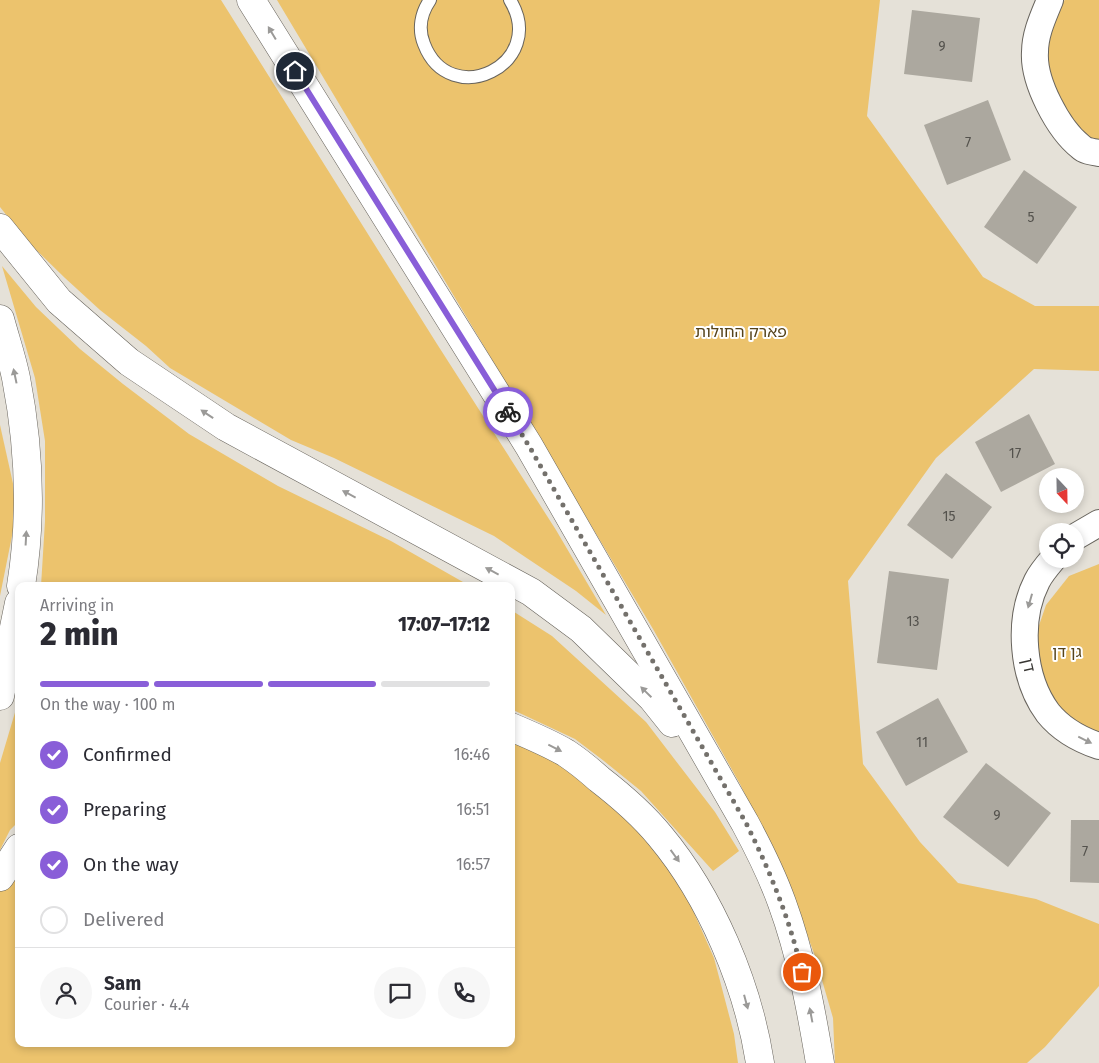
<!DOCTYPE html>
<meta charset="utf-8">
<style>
body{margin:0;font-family:"Fira Sans","Noto Sans Hebrew",sans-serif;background:#f7f7f7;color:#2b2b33;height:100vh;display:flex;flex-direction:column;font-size:19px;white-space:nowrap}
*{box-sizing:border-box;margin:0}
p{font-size:16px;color:#7c7c81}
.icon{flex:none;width:28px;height:28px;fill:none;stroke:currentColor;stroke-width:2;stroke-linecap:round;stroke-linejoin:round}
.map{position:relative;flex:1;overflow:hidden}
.details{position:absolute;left:15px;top:582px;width:500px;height:465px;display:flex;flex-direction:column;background:#fff;border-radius:10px;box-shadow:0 2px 8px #0003}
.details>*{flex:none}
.needle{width:32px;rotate:158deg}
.controls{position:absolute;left:1039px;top:468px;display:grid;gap:10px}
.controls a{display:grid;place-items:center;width:45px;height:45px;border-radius:50%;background:#fff;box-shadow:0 2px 8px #0003;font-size:25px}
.pin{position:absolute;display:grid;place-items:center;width:42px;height:42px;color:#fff;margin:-21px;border:2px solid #fff;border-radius:50%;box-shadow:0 1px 5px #0007}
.courier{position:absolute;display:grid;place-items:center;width:50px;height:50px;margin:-25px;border:4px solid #895ed8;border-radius:50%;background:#fff;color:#222;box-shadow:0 1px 6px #0007}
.head em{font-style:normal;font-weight:800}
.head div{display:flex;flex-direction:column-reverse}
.head{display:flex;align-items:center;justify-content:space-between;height:85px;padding:0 25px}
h1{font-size:32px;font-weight:800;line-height:38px}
.bar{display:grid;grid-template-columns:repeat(4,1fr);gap:8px 5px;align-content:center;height:60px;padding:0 25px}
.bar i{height:6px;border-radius:4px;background:#e1e1e2}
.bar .current{background:#895ed8}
.bar p{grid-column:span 4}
.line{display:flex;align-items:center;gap:12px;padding:0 25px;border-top:1px solid #e1e1e2}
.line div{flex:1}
.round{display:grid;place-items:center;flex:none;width:52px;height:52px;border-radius:26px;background:#f7f7f7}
ol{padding:0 25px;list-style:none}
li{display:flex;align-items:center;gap:15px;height:55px}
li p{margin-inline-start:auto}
li .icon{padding:5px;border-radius:50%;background:#895ed8;color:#fff;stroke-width:4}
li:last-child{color:#7c7c81}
li i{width:28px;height:28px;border:2px solid #e1e1e2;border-radius:50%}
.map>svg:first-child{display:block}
.green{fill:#ecc36d}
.building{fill:#aca89f}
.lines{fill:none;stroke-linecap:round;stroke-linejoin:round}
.lane-casing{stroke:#68645d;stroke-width:14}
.street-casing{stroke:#68645d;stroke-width:28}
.highway-casing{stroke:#68645d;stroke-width:29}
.lane{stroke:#fff;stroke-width:12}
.street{stroke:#fff;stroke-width:26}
.highway{stroke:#fff;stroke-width:28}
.oneway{fill:#9b9a98}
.done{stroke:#74716c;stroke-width:5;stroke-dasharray:0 9}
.route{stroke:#895ed8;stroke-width:6}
.labels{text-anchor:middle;stroke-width:4;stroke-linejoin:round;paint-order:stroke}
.number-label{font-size:14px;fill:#54524d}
.park-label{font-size:16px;fill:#56431a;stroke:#fff}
.street-label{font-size:16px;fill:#373532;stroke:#fff}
</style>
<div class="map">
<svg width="1099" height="1063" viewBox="0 0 1099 1063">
<rect width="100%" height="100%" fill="#e5e1d8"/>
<g class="green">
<path d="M0,0h221l216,344 119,186 50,85 -30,-24 -82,-55 -160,-78 -43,-18 -121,-72 -24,-22 -46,-36 -35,-32 -38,-37 -27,-34z"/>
<path d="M277,0h603l-13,116 116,161 52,29h64v65l-65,-2 -98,89 -88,123 15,183 57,78 38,41 78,16 63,25v62l-54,61 -18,16h-192l-2,-45 -18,-62 -27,-73 -48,-99 -87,-155z"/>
<path d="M1065,0h34v141l-9,-3 -19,-17 -19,-29 -7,-38 14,-49z"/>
<path d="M2,266l34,41 44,42 43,35 66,50 89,52 113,55 79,45h-429l4,-65v-80l-10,-63z"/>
<path d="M0,425l18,81 -18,90z"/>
<path d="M1099,564v173l-17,-4 -29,-32 -16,-32 -3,-29 12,-35 23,-29z"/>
<path d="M511,610l41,26 94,86 69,90 24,39 -26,20 -72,-80 -37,-30 -29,-22 -64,-30z"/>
<path d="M19,699v122l-9,9 -10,20v-87z"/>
<path d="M511,728l27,11 109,99 40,59 27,61 20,76 4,29h-738v-184l19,-30v195h492z"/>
</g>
<g class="building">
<path d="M912,10l68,8 -8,64 -68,-8z"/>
<path d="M988,100l23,60 -64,25 -23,-60z"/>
<path d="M1024,170l53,37 -40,57 -53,-37z"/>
<path d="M1029,414l26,50 -54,28 -26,-50z"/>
<path d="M946,473l46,34 -40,52 -45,-34z"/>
<path d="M889,571l60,8 -12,91 -60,-7z"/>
<path d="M938,698l30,54 -62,34 -30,-54z"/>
<path d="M986,763l65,50 -43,54 -65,-50z"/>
<path d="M1071,820h28v63l-29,-1z"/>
</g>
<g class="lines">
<defs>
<path id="lane" d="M430,0c-9,13 -12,29 -6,44 26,68 125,20 86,-44"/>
<g id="street">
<path d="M1050,0c-7,17 -15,34 -15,52 -2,29 23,77 46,95 4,4 12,5 18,6"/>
<path d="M1075,537l24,-14"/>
<path d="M1053,559c-6,7 -12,14 -16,22 -20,39 -15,97 11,132 13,16 33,27 51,33"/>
</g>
<g id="highway">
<path d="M251,0l278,446 216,377c14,26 27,52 37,80 19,52 29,106 38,160"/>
<path d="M0,228l59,73 70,61 97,65 305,165 50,37 71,69 20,25"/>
<path d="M0,319c5,19 12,39 16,59 13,67 16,140 5,208"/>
<path d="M0,696l19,-93"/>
<path d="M511,727c19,8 38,16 55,26 12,8 23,17 33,26 22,17 43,35 61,57 51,61 88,149 100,227"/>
<path d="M0,877l19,-29"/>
</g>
</defs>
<use href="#lane" class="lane-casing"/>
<use href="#street" class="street-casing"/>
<use href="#highway" class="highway-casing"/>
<use href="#lane" class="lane"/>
<use href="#street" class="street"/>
<use href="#highway" class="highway"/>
</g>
<defs><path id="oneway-solid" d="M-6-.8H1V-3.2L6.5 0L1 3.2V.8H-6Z" transform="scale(1.25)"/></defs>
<g class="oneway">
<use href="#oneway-solid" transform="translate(272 33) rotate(-121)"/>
<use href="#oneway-solid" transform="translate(15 376) rotate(-102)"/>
<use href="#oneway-solid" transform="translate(207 414) rotate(-146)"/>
<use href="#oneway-solid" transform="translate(349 494) rotate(-152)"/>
<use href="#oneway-solid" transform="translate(26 538) rotate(-87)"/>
<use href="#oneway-solid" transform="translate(492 571) rotate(-152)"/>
<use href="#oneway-solid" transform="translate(1030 601) rotate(106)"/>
<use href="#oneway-solid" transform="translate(646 692) rotate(-136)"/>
<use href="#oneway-solid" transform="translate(1085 740) rotate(26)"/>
<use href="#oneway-solid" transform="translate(555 748) rotate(27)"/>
<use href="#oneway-solid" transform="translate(675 856) rotate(54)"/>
<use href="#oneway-solid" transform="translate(746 1002) rotate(75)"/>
<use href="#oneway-solid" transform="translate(811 1015) rotate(-101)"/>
</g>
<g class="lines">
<path class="done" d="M508,412l21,34 217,377c24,48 44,97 56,149"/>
<path class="route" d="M295,71l213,341"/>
</g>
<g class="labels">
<g class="number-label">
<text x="942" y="51">9</text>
<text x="968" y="147">7</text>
<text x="1031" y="222">5</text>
<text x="1015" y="458">17</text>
<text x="949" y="521">15</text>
<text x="913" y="626">13</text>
<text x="922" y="747">11</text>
<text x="997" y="820">9</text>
<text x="1085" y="856">7</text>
</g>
<g class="park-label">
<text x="741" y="337">פארק החולות</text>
<text x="1067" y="657">גן דן</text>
</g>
<g class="street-label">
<text transform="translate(1029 665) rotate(77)" y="6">דן</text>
</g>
</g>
</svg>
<div class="controls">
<a><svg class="needle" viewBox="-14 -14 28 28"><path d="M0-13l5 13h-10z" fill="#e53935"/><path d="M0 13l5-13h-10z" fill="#7c7c81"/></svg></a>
<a><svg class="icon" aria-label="locate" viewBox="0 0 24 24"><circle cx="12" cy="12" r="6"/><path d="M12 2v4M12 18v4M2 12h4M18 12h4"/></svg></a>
</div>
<div class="pin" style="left:802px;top:972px;background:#ea580c"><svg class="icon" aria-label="bag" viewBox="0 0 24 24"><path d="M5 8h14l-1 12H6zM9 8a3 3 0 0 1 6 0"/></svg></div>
<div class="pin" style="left:295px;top:71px;background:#1f2937"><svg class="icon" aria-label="home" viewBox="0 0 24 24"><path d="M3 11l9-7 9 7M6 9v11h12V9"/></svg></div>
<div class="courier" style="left:508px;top:412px"><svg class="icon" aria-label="bike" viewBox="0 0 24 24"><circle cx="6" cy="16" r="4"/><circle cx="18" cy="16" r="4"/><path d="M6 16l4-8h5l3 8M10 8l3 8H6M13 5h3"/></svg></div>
<section class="details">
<div class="head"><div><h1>2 min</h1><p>Arriving in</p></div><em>17:07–17:12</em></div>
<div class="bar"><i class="current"></i><i class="current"></i><i class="current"></i><i></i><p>On the way · 100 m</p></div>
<ol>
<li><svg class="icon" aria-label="check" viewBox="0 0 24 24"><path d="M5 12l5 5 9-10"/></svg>Confirmed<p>16:46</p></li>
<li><svg class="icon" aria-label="check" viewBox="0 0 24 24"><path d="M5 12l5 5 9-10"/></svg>Preparing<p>16:51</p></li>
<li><svg class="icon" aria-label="check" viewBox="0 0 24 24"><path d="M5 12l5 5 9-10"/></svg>On the way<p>16:57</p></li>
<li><i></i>Delivered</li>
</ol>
<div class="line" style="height:90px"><a class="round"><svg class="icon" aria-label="person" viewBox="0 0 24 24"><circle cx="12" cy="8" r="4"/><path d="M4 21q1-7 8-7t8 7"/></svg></a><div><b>Sam</b><p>Courier · 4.4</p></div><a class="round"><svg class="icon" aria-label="chat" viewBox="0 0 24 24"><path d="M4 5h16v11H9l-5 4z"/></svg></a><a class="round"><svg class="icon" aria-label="phone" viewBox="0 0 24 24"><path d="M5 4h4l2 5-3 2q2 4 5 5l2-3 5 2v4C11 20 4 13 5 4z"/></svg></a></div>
</section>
</div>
